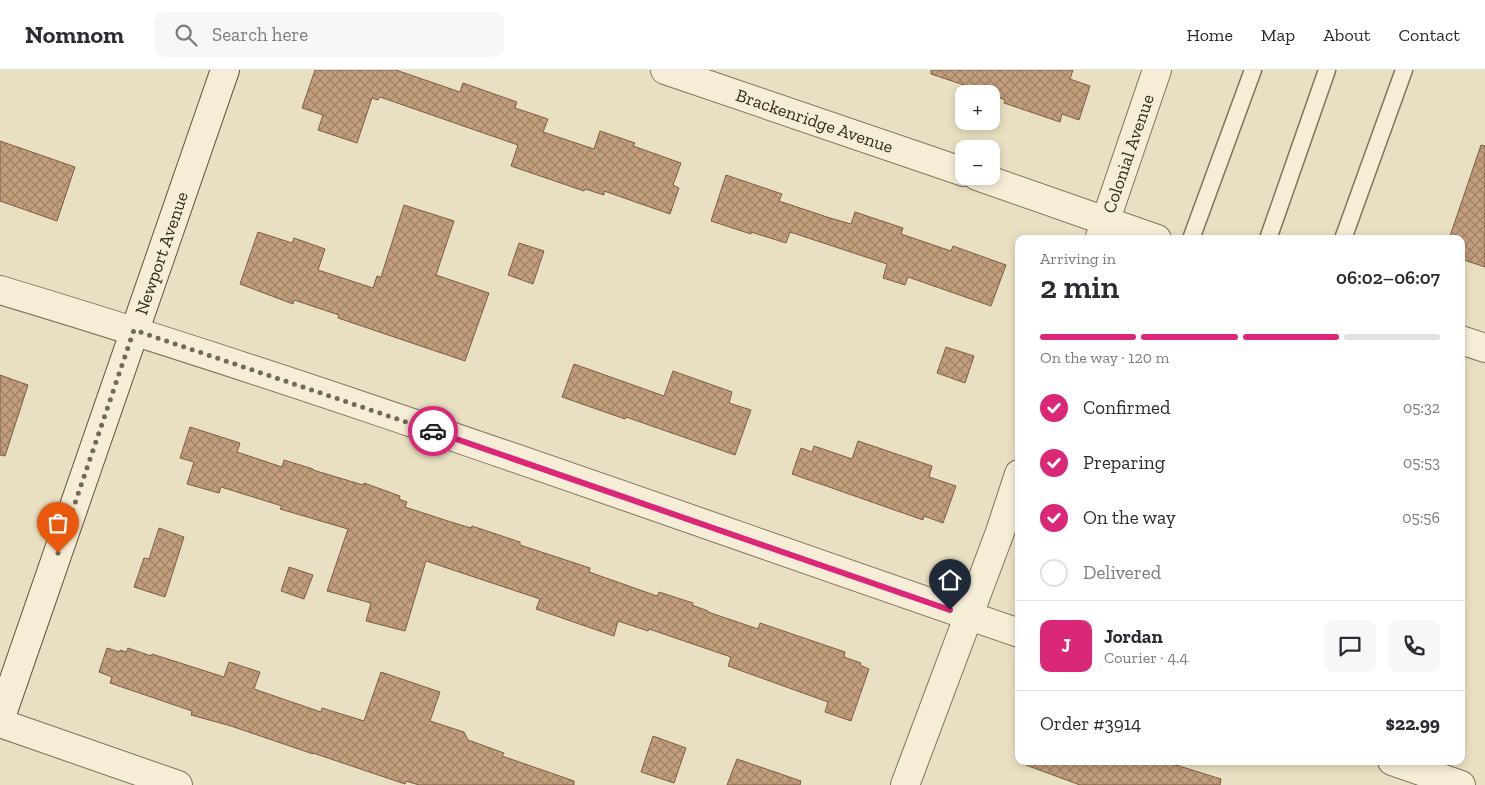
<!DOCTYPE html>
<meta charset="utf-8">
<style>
body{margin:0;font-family:"Zilla Slab",serif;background:#f7f7f7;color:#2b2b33;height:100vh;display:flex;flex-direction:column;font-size:19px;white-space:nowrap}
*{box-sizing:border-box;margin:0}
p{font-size:16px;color:#7c7c81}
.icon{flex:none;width:28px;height:28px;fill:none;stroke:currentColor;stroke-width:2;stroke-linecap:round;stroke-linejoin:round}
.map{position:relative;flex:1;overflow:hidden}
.details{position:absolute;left:1015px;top:165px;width:450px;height:530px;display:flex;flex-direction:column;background:#fff;border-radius:10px;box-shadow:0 2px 8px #0003}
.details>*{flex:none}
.fabs{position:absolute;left:955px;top:15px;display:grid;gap:10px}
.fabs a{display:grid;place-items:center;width:45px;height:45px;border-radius:10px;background:#fff;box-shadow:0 2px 8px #0003;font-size:25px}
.pin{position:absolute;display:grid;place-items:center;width:42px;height:42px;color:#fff;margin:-51px -21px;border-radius:50% 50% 50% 0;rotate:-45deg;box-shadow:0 0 5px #0007}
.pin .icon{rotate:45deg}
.courier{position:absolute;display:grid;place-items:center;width:50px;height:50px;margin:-25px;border:4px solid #db2777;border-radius:50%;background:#fff;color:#222;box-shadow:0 1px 6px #0007}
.overview em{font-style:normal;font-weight:600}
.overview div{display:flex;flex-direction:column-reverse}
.overview{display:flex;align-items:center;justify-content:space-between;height:85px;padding:0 25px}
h1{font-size:32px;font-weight:600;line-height:38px}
.bar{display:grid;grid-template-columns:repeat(4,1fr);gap:8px 5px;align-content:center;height:60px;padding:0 25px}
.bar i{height:6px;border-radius:4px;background:#e1e1e2}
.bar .selected{background:#db2777}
.bar p{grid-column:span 4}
.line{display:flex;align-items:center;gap:12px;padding:0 25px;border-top:1px solid #e1e1e2}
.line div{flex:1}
.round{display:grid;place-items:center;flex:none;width:52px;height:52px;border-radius:10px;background:#f7f7f7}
ol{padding:0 25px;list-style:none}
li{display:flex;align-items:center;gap:15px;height:55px}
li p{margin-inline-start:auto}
li .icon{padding:5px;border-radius:50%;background:#db2777;color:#fff;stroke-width:4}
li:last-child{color:#7c7c81}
li i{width:28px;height:28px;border:2px solid #e1e1e2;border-radius:50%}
header{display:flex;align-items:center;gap:30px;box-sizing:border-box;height:70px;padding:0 25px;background:#fff;border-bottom:1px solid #e1e1e2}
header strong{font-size:24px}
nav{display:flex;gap:28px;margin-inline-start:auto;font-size:18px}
.search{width:350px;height:45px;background:#f7f7f7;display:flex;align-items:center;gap:12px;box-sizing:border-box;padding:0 18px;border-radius:10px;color:#7c7c81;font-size:19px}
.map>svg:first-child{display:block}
.building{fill:url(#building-cross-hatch);stroke:#7e5e44}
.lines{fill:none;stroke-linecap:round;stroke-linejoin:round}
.lane-casing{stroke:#81725c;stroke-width:19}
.street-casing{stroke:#81725c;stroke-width:30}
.secondary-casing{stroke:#63533f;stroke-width:30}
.lane{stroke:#f5edd6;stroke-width:16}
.street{stroke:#f5edd6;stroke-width:28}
.secondary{stroke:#f5edd6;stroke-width:28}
.done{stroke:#736958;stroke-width:5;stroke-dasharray:0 9}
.route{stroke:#db2777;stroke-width:6}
.labels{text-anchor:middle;stroke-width:5;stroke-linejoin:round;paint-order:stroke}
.street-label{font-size:18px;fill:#33291e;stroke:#f1ead2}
</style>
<header>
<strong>Nomnom</strong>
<div class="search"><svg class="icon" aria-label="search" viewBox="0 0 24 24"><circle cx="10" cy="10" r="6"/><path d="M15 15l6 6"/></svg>Search here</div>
<nav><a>Home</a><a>Map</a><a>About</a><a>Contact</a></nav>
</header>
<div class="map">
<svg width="1485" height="715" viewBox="0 0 1485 715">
<defs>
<pattern id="building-cross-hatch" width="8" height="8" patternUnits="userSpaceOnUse" patternTransform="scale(1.25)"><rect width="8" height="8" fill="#c39e7d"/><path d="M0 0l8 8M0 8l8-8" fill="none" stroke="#9f8166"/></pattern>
</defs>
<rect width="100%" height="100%" fill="#e9e0c3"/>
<g class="building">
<path d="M315,0h81l64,22 3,-9 54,19 -2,6 33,11 -5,13 51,17 6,-18 35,12 -2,3 48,17 -8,22 6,3 -9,26 -66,-23v4l-19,-6 -1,2 -73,-25 7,-21 -138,-48 -2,3 -6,-2 -15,45 -39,-13 5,-15 -21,-7z"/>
<path d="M931,0h142l-3,9 20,7 -11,34 -17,-6 -2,8 -56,-19 1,-3 -14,-6 -60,-20z"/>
<path d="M0,71l75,26 -18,54 -57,-20z"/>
<path d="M1481,75l4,1v121l-24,-8v-20h-12z"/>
<path d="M726,105l56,19 -3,7 51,17 21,6 4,-12 48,16 -2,6 50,17 2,-5 53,19 -15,41 -83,-29 -3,8 -22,-7 4,-14 -97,-32 -4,11 -35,-11v2l-40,-13z"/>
<path d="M404,135l50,16 -18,54 53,18 -24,68 -127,-43 1,-3 -45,-15 -1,4 -53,-20 18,-52 34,11 2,-5 31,11 -7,21 55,18 4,-12 4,1z"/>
<path d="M519,173l25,8 -11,33 -25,-9z"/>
<path d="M946,277l28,9 -9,27 -28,-10z"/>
<path d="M574,294l90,32 9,-25 59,21 -3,11 22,7 -16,45 -109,-38 -1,2 -63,-22z"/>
<path d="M0,305l28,10 -23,71 -5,-1z"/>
<path d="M190,357l50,16 -3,9 45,15 2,-7 29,9v1l50,15 1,-2 36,13 -1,3 8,3 -2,5 46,15 20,6 1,-2 48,16v3l70,23 -1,4 68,24 2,-4 34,11 -1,2 16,6v1l50,17 2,-6 85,29 -1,5 17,6 -1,2 9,4 -18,52 -26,-9 3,-10 -100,-36 3,-9 -82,-28 -1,2 -30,-10 -4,15 -78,-27 4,-10 -114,-38 -21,70 -39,-10 5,-18 -44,-12 21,-62 -68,-20 2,-3 -61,-19 -2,6 -32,-9 7,-22 -14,-4z"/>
<path d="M858,371l74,25 -3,11 27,9 -13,37 -19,-7 -1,4 -131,-46 9,-26 11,4 2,-6 38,13z"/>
<path d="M159,458l25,9 -19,60 -31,-10 10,-29 5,1z"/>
<path d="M289,497l24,8 -9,24 -23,-8z"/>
<path d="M107,578l13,4v-2l6,2 2,-4 23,8 1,-2 72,23 5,-15 31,10 -6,17 67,23 1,-4 42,13 17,-49 59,20 -10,29 34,11 4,8 36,13 -2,3 72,25v4h-155l-13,-4 -1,3 -92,-31v1l-82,-28 -40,-11 1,-4 -82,-28 2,-6 -13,-5z"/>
<path d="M653,666l33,12 -12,35 -33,-11z"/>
<path d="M737,689l64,22 -1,4h-73z"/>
<path d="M1023,691h140l58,18 -1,6h-140l-57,-21z"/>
</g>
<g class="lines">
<defs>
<g id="lane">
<path d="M1191,169l62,-169"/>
<path d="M1268,169l59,-169"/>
<path d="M1343,169l61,-169"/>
</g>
<g id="street">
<path id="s1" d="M665,0l299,102"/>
<path d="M977,106l180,63"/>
<path id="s2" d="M1100,167l57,-167"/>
<path d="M0,220c343,103 680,227 1019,343"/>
<path d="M1461,270l24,8"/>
<path d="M0,653l178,62"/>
<path d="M1392,691l69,24"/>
<path d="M905,715l95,-253 19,-58"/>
</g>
<g id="secondary">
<path id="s3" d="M0,650l225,-650"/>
</g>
</defs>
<use href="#lane" class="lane-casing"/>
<use href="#street" class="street-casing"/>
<use href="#secondary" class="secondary-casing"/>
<use href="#lane" class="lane"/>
<use href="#street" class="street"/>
<use href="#secondary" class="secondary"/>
</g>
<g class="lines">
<path class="done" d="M58,483l76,-223 299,101"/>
<path class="route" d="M433,361l517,179"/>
</g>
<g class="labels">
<g class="street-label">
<text dy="6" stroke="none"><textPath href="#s1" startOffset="158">Brackenridge Avenue</textPath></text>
<text dy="6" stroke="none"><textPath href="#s2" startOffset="88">Colonial Avenue</textPath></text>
<text dy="6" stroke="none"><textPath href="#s3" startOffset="494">Newport Avenue</textPath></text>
</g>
</g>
</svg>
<div class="fabs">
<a>+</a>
<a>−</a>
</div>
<div class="pin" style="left:58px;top:483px;background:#ea580c"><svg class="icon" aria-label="bag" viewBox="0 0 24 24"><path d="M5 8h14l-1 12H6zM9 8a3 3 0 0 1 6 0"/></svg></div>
<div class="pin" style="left:950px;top:540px;background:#1f2937"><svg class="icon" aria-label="home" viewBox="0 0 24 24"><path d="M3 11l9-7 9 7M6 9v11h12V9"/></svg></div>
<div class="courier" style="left:433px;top:361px"><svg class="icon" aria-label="car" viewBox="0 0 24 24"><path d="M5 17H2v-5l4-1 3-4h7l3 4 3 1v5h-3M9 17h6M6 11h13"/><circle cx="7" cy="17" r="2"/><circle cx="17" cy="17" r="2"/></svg></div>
<section class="details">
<div class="overview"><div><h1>2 min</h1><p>Arriving in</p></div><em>06:02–06:07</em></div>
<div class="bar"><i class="selected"></i><i class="selected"></i><i class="selected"></i><i></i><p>On the way · 120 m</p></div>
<ol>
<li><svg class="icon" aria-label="check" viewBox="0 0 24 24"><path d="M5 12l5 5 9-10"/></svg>Confirmed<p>05:32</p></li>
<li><svg class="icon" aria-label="check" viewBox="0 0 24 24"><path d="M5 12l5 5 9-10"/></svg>Preparing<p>05:53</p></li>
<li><svg class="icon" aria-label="check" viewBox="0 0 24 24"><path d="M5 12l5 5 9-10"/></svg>On the way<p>05:56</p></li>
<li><i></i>Delivered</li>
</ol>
<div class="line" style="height:90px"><b class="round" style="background:#db2777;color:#fff">J</b><div><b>Jordan</b><p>Courier · 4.4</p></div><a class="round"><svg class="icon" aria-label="chat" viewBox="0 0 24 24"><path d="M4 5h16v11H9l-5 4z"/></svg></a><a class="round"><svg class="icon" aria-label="phone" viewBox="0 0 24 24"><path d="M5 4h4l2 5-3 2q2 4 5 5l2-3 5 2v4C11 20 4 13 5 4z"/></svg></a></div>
<div class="line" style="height:65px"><div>Order #3914</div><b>$22.99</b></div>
</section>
</div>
